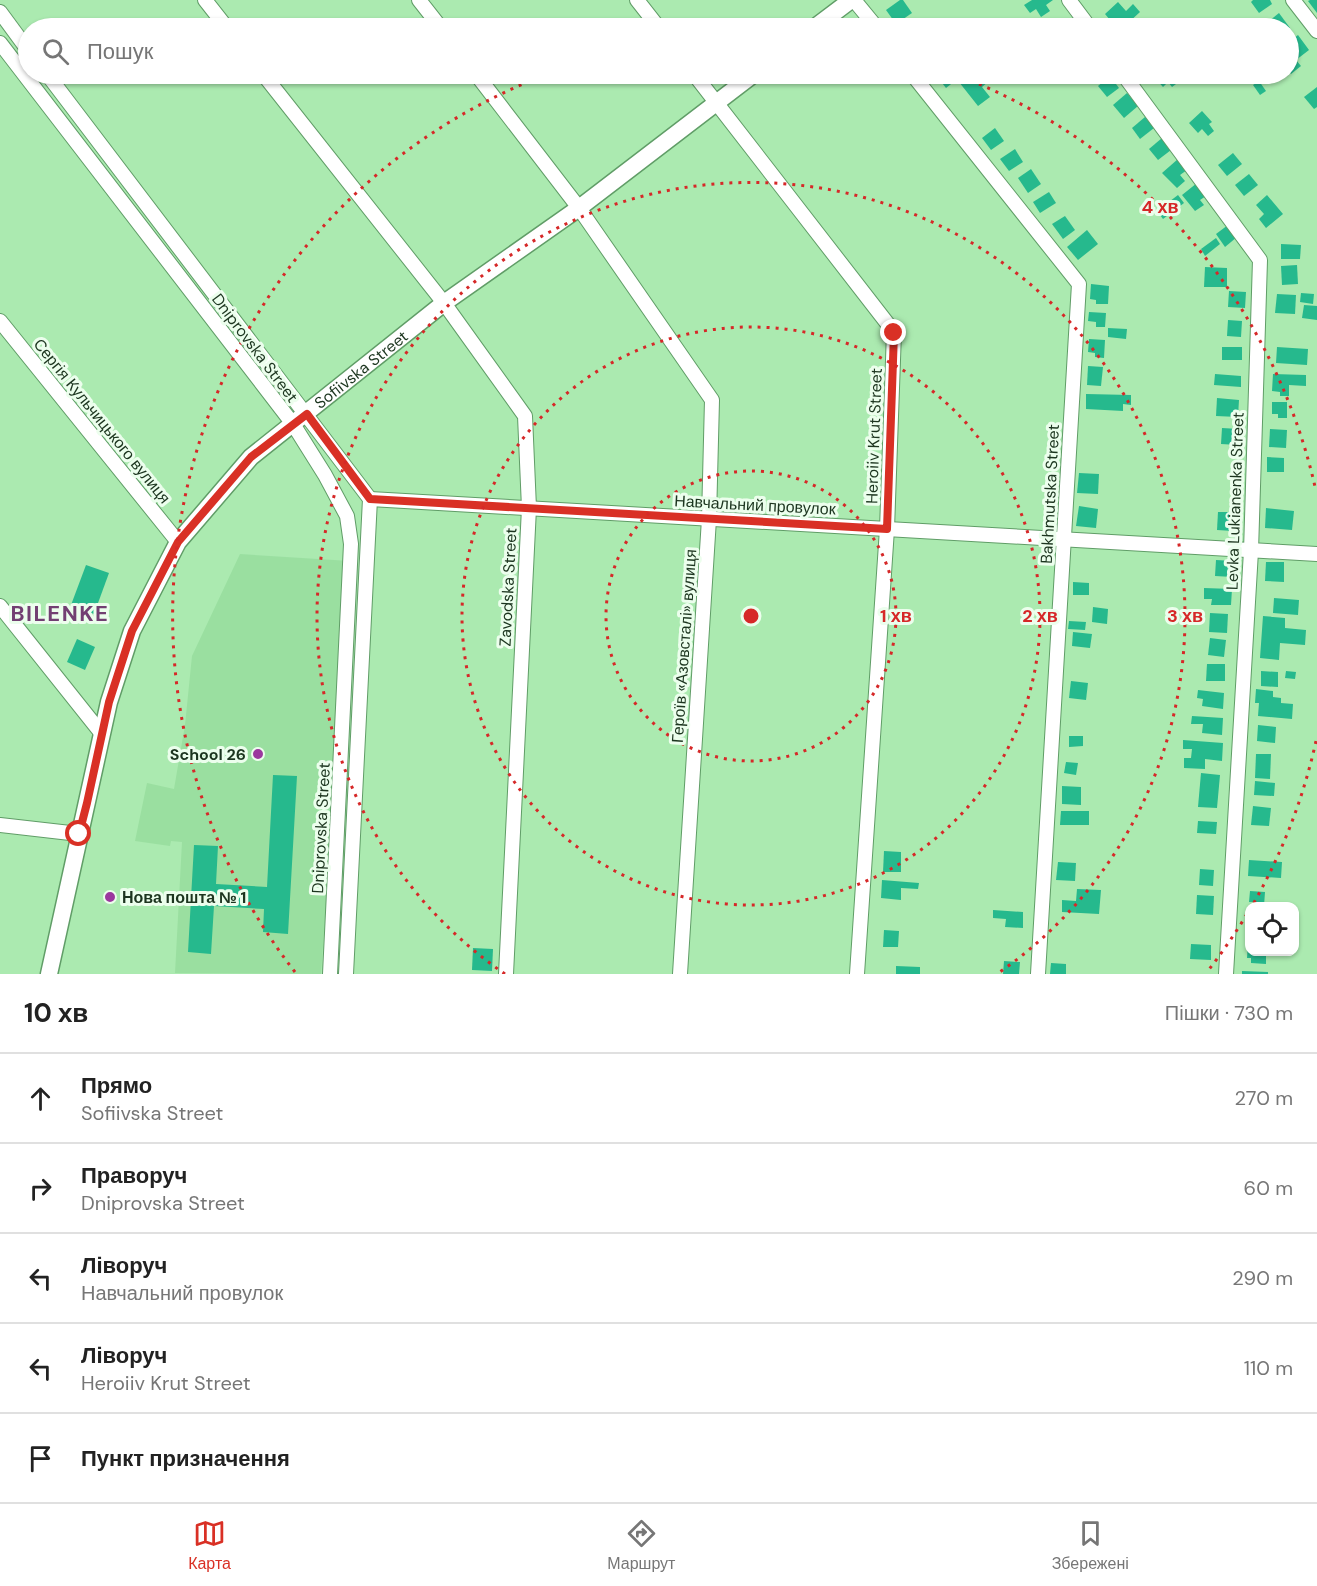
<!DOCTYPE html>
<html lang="uk">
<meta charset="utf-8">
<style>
:root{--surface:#fff;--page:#f6f6f6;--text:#222;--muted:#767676;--line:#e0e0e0;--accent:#d93025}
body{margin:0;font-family:"DM Sans",sans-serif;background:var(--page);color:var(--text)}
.controls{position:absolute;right:18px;bottom:18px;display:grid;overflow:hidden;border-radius:12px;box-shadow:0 2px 4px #0004}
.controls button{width:54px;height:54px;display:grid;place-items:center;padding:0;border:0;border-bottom:2px solid var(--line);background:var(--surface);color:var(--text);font:30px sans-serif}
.stop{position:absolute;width:18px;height:18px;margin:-14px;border:4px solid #d93025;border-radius:50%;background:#fff}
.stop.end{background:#d93025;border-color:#fff;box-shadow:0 2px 6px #0008}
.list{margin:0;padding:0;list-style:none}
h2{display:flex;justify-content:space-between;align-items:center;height:78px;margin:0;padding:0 24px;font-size:26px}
h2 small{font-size:20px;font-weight:400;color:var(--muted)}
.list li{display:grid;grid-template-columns:39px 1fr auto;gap:18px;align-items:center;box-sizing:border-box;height:90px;padding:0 24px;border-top:2px solid var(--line)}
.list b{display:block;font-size:22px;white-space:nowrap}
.list p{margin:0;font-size:20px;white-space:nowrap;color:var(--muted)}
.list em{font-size:20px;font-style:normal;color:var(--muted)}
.icon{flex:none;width:33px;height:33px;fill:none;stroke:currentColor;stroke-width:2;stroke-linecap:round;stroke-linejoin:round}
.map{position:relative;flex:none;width:1317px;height:974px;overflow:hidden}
.search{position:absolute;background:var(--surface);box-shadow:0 2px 4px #0004;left:18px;right:18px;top:18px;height:66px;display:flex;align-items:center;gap:15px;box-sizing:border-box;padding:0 21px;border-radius:33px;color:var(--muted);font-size:22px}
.sheet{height:528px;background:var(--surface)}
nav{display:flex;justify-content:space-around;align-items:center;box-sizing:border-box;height:84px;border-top:2px solid var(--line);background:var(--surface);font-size:16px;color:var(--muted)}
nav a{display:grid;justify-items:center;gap:3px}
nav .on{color:var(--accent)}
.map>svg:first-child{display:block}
.built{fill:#9adfa0}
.building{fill:#26b98d}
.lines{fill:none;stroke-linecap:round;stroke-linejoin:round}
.minor-casing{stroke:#609d67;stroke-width:16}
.tertiary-casing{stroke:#609d67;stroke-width:19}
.minor{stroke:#fff;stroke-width:14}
.tertiary{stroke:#fff;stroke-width:16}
.route{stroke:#d93025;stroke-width:8}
.ring{fill:none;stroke:#d62828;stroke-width:3;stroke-dasharray:3 6}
.poi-dot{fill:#9b389e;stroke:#ecfeed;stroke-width:2}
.labels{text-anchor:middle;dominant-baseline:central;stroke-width:6;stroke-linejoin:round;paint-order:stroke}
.street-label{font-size:16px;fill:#1c351f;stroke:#ecfeed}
.poi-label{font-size:16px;font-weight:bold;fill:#1c351f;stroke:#ecfeed;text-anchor:end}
.district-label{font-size:22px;font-weight:bold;letter-spacing:1.5px;fill:#723f72;stroke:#ecfeed}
.centre{fill:#d62828;stroke:#ecfeed;stroke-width:3}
.ring-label{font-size:18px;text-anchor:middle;font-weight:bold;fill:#d62828;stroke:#ecfeed;stroke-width:6;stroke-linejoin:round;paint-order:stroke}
</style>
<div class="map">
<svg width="1317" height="974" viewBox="0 0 1317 974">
<rect width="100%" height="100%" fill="#abeab0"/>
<path class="built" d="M240,554L350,561L321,974L175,973L182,842L171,841L170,846L135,841L147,783L174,789L185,725L192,656Z"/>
<g class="building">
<path d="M900,0H903L912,13L896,24L886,10Z"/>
<path d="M1032,0H1053L1046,5L1050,11L1041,17L1036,9L1030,13L1024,5Z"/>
<path d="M1253,0H1270L1272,4L1259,13L1251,2Z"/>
<path d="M1310,0H1317V13L1308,1Z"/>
<path d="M1118,2L1126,11L1133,4L1140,12L1127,24L1123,19L1115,26L1105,14Z"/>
<path d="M1279,13L1290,28H1274L1269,21Z"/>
<path d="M1140,19L1145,25L1141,28H1129Z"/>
<path d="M1298,35L1309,50L1296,60L1301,66L1291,74L1288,70V63L1294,59L1288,51V43Z"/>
<path d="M935,74H957L960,77L946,88Z"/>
<path d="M970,74H993L995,76L982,87L990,97L978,106L959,82Z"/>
<path d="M1158,74H1173L1180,81L1172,87L1168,82L1163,87L1154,77Z"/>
<path d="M1110,76L1119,88L1107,97L1098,86Z"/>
<path d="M1259,81L1266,91L1260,95L1253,85Z"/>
<path d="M1317,87V107L1314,109L1304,97Z"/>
<path d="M1127,93L1138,106L1124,118L1113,105Z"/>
<path d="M1202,111L1212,122L1209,124L1214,131L1208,136L1202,129L1198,133L1189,123Z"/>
<path d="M1145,117L1154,128L1140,139L1132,128Z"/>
<path d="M995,128L1004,141L991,150L982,138Z"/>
<path d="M1162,138L1171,150L1158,160L1149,149Z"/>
<path d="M1015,149L1023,162L1009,171L1000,159Z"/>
<path d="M1233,153L1242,164L1227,176L1218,165Z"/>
<path d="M1178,159L1187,170L1180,175L1185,181L1177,188L1162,173Z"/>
<path d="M1031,169L1041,184L1028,193L1018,178Z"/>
<path d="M1249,174L1258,185L1244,196L1235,185Z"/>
<path d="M1197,183L1206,196L1200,200L1204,205L1195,211L1182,195Z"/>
<path d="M1049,192L1056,203L1040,213L1033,202Z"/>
<path d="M1178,195L1184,203L1163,219L1157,211Z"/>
<path d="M1267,195L1283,214L1266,228L1259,219L1264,214L1256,205Z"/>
<path d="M1065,216L1075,230L1063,239L1052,224Z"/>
<path d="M1228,225L1237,237L1225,247L1216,234Z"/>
<path d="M1087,230L1098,244L1078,260L1067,247Z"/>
<path d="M1216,238L1220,244L1205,256L1201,249Z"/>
<path d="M1281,244L1301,245L1300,259H1281Z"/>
<path d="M1297,265L1298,284L1282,285L1281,266Z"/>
<path d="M1205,267L1227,268V287H1204Z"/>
<path d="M1091,284L1109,286L1108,304H1096V300L1090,299Z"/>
<path d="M1229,291L1246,292L1245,308L1228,307Z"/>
<path d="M1301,293L1314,294L1313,304L1300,302Z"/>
<path d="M1277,294L1296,295L1295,314L1275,313Z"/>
<path d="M1304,305L1317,306V320L1302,318Z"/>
<path d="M1089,312L1106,313L1105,327H1096V322L1088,321Z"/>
<path d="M1228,320L1242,321L1241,337L1227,336Z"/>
<path d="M1108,328L1127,329L1126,339L1108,337Z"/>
<path d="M1089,339L1105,340L1104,358L1095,357V353L1088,352Z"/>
<rect x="1222" y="347" width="20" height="13"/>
<path d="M1277,347L1308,349L1307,365L1276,363Z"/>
<path d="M1088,366L1103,367L1101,386L1087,385Z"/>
<path d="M1215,374L1241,376V387L1214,385Z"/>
<path d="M1273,374L1306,375V386L1289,385V396H1280V392L1272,391Z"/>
<path d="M1086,394L1131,395V405L1123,404V411L1086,409Z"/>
<path d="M1217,398L1239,400L1238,417L1216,416Z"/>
<path d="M1272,402H1287V418H1278V414H1272Z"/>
<path d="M1222,428L1239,429L1238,445L1221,444Z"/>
<path d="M1270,429L1287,430L1286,448L1269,447Z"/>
<path d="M1267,457L1284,458V472H1267Z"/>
<path d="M1079,473L1099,474L1098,494L1077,493Z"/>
<path d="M1079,506L1098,509L1096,528L1076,526Z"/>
<path d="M1266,508L1294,511L1292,530L1265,528Z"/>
<path d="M1218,512H1234L1233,531L1217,530Z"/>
<path d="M1216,560L1234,561L1233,577L1215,576Z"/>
<path d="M1266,562H1284V582L1265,581Z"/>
<path d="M86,565L109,573L94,614L71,605Z"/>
<path d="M1073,582L1089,583V595H1073Z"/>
<path d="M1204,588L1232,589L1231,605H1211L1212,599H1204Z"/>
<path d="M1274,598L1299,600L1298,615L1273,613Z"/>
<path d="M1093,607L1108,609L1107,624L1092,622Z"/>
<path d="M1210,613L1228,614L1227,633L1209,632Z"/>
<path d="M1263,616L1285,618V628L1306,630L1305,645L1280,643L1279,660L1260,658Z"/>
<path d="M1069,621L1086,622L1085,630L1068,629Z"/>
<path d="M1073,632L1092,634L1090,648L1072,646Z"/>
<path d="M1210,638L1226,640L1224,657L1208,655Z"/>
<path d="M77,639L95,647L85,670L67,662Z"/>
<path d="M1207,664H1225V681H1206Z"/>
<path d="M1261,671L1278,672V687L1261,686Z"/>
<path d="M1286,671L1296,672L1295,679L1285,678Z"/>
<path d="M1071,681L1088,683L1086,700L1069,698Z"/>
<path d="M1256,689L1273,691V697L1281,698V703L1293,704L1292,719L1258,716L1259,703H1255Z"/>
<path d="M1198,690L1224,693L1223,709L1202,706L1203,699L1197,698Z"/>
<path d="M1192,716L1223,718L1222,735L1202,733L1203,724H1191Z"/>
<path d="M1258,725L1276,727L1275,743L1257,741Z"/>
<path d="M1069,736H1083V746L1069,747Z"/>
<path d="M1183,740L1223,743L1222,761L1205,759V769L1184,768V758H1191L1192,749H1183Z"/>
<path d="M1256,754H1271L1270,779L1255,778Z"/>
<path d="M1066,762L1078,763L1076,775L1064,773Z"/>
<path d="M1201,773L1220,775L1217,808L1198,807Z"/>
<path d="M273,775L297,776L288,934L263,932L264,909L214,906L211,954L188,952L194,845L218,846L216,884L267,887Z"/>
<path d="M1255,781L1275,783L1274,796L1254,795Z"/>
<path d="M1062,786L1081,787V805L1062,804Z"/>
<path d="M1253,806L1271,808L1269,826L1251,825Z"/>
<path d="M1061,811H1089V825H1060Z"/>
<path d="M1198,821L1217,822L1216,834L1197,833Z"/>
<path d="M884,851L901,852V872H883Z"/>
<path d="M1249,860L1282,862L1281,878L1248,876Z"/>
<path d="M1058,862L1076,863L1075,881L1056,880Z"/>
<path d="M1200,869L1214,870L1213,886L1199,885Z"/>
<path d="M882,880L919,883L918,889L901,888V900L881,898Z"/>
<path d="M1077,889L1101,890L1099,914L1062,912V900L1076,901Z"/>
<path d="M1250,891L1265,892L1264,906H1254V902H1249Z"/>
<path d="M1197,895L1214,896L1213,915L1196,914Z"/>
<path d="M993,910L1023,912V928L1005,927L1006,919L993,918Z"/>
<path d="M884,930L899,931L898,947H883Z"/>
<path d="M1248,942H1250V951H1266V964L1251,963V958H1247Z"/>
<path d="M1191,944L1211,945V960L1190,959Z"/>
<path d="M473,948L493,949L492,971L472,970Z"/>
<path d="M1004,961L1020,962L1019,974H1003Z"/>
<path d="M1051,963L1066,964V974H1050Z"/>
<path d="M896,966L920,967V974H896Z"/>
<path d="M1242,971L1268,972V974H1242Z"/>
</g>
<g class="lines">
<g class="minor-casing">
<g id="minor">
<path d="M205,0L227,28"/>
<path d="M419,0L441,28"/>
<path d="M637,0L659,28"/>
<path d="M854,0L877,28"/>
<path d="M1069,0L1090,28"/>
<path d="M1293,0L1317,31"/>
<path d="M0,12L28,50"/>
<path d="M0,43L293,424L325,475L347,516L351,544L330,974"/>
<path d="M47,74L370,499L346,974"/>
<path d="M263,74L444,303L525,416L529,508L506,974"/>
<path d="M476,74L579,208L712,400L709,519L680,974"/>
<path d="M694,74L894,332L887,529L857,974"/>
<path d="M912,74L1079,284L1038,974"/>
<path d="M1123,74L1260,260L1251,551L1226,974"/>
<path d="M0,321L178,542"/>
<path d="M370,499L1317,554"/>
<path d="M0,606L102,734"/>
<path d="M0,825L79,834"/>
</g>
</g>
<g class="tertiary-casing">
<g id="tertiary">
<path d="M814,28L851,0"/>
<path id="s1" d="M49,974L109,702L132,631L178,542L251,457L444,303L579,208L754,74"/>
</g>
</g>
<use href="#minor" class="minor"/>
<use href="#tertiary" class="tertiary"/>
</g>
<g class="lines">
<path class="route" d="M79,834L87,803L109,702L132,631L178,542L251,457L307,414L370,499L887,529L894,333"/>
</g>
<g class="ring">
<circle cx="751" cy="616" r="145"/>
<circle cx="751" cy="616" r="289"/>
<path d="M505 974A434 434 0 1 1 997 974"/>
<path d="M1316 741A579 579 0 0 1 1252 906M1247 914A579 579 0 0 1 1207 972M295 972A579 579 0 0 1 548 74M954 74A579 579 0 0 1 1316 491"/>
</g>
<g class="poi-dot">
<circle cx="258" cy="754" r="6"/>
<circle cx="110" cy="897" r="6"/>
</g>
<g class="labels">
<g class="street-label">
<text transform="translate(255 348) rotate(53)">Dniprovska Street</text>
<text stroke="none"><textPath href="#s1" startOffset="706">Sofiivska Street</textPath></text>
<text transform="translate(102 421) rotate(51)">Сергія Кульчицького вулиця</text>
<text transform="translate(874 436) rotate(-88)">Heroiiv Krut Street</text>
<text transform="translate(1050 494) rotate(-87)">Bakhmutska Street</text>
<text transform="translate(1235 501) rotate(-88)">Levka Lukianenka Street</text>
<text transform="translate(755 505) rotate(3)">Навчальний провулок</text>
<text transform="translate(508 587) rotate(-87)">Zavodska Street</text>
<text transform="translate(684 646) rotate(-86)">Героїв «Азовсталі» вулиця</text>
<text transform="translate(321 828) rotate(-87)">Dniprovska Street</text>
</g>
<g class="poi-label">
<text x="246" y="754">School 26</text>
<text x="122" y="897" text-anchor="start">Нова пошта № 1</text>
</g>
<g class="district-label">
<text x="60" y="613">BILENKE</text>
</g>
</g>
<circle cx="751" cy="616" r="9" class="centre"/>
<g class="ring-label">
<text x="1160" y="213">4 хв</text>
<text x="896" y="622">1 хв</text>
<text x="1040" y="622">2 хв</text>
<text x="1185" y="622">3 хв</text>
</g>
</svg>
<div class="controls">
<button><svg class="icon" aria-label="locate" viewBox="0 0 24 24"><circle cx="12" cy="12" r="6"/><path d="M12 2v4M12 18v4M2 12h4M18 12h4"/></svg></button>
</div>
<div class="stop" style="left:79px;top:834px"></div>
<div class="stop end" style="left:894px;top:333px"></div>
<div class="search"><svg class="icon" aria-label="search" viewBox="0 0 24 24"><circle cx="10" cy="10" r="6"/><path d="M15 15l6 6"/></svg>Пошук</div>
</div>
<section class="sheet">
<h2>10 хв<small>Пішки · 730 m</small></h2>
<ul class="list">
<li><svg class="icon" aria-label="ahead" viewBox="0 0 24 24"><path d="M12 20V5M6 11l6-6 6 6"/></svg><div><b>Прямо</b><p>Sofiivska Street</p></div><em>270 m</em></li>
<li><svg class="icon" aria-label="right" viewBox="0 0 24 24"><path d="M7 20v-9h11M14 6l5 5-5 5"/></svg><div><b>Праворуч</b><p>Dniprovska Street</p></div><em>60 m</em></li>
<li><svg class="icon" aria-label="left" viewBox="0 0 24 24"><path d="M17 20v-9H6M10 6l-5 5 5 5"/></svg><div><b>Ліворуч</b><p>Навчальний провулок</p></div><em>290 m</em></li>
<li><svg class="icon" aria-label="left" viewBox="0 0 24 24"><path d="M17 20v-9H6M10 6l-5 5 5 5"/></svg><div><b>Ліворуч</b><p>Heroiiv Krut Street</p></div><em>110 m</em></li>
<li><svg class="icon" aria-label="arrive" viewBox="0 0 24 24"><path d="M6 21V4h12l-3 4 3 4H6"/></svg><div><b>Пункт призначення</b></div></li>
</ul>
</section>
<nav>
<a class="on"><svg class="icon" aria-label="map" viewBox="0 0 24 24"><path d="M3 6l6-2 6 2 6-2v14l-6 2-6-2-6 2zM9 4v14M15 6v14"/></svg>Карта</a>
<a><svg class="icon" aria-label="directions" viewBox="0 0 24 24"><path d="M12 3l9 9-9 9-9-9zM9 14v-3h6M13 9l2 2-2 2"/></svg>Маршрут</a>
<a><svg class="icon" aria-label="saved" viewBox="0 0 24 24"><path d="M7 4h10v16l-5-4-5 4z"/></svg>Збережені</a>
</nav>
